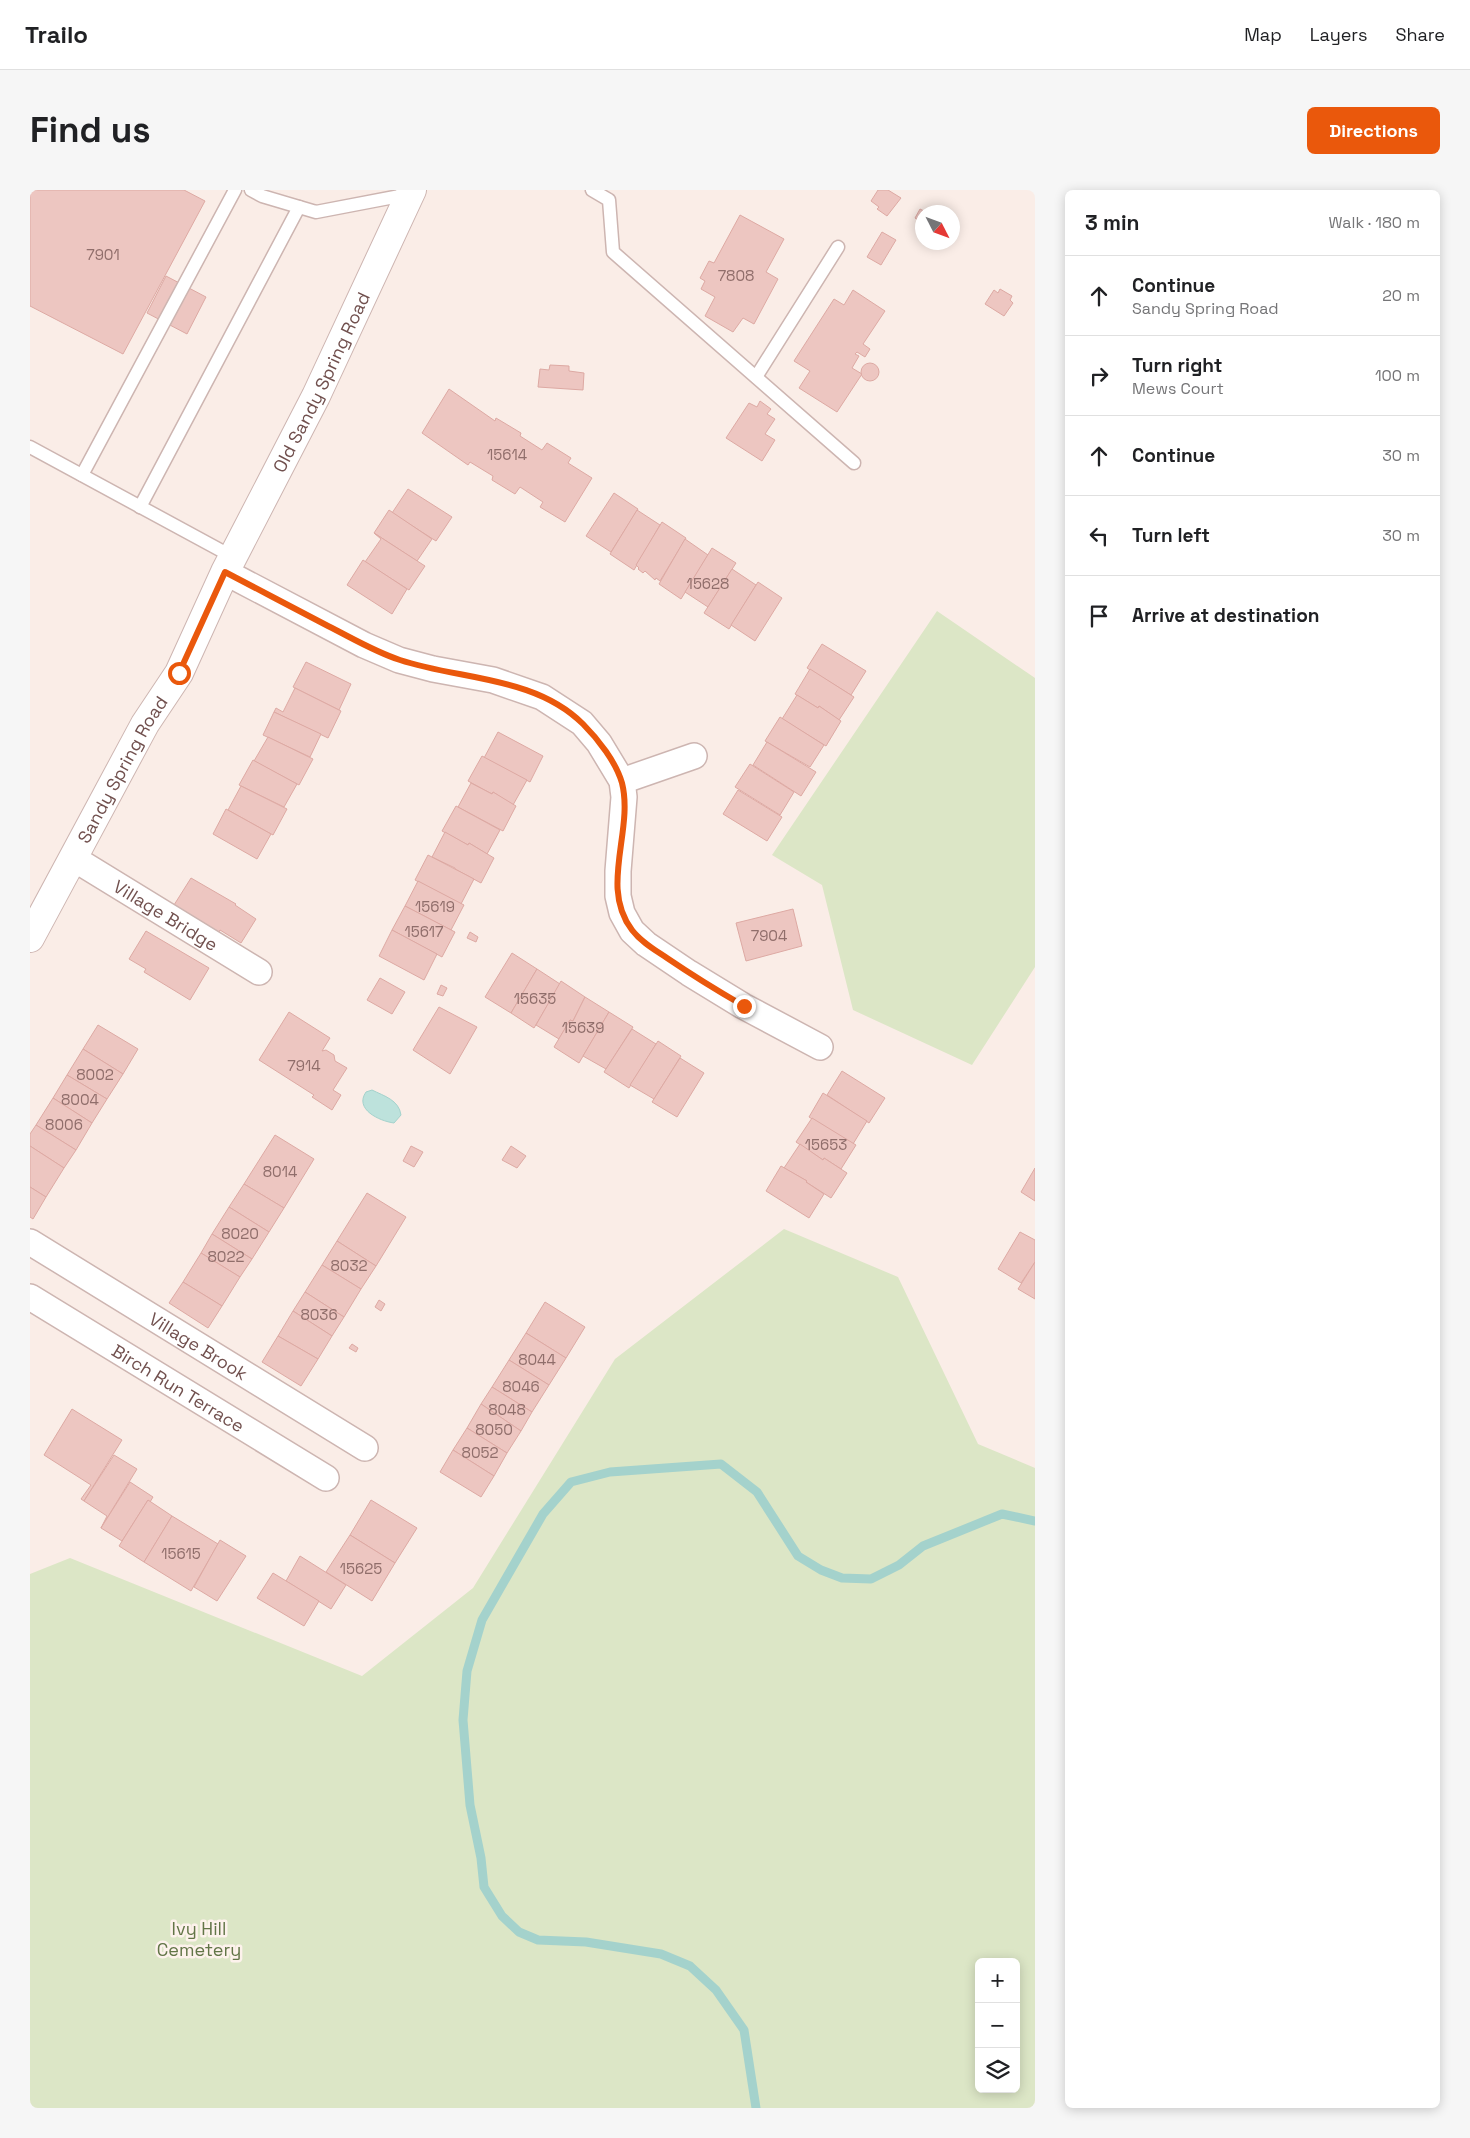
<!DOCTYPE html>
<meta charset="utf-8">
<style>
:root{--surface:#fff;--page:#f6f6f6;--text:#202124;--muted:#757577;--line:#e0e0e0;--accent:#ea580c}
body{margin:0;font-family:"Space Grotesk",sans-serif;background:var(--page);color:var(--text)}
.controls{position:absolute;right:15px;bottom:15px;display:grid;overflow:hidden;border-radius:8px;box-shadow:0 2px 12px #0003}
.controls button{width:45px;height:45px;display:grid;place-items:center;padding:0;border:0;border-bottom:1px solid var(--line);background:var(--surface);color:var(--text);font:25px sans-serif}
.compass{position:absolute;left:885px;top:15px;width:45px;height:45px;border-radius:50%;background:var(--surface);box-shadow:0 2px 12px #0003;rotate:132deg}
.stop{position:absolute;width:15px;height:15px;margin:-11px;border:4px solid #ea580c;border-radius:50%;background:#fff}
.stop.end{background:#ea580c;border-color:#fff;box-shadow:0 1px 5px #0008}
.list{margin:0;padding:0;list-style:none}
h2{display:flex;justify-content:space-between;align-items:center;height:65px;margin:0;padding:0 20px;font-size:21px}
h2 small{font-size:16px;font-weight:400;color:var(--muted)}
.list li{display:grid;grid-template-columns:32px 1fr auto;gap:15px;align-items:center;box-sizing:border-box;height:80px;padding:0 20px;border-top:1px solid var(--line)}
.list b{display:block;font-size:19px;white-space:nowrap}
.list p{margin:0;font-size:16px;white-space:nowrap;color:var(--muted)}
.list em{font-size:16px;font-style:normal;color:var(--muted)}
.icon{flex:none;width:28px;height:28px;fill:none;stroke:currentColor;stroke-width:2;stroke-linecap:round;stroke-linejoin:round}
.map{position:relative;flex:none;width:1005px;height:1918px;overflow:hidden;border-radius:8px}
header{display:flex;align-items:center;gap:30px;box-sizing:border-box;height:70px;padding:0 25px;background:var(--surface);border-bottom:1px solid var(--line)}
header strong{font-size:24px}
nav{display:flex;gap:28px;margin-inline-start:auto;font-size:18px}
.intro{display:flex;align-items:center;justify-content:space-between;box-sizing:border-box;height:120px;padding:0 30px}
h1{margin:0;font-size:35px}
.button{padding:12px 22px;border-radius:8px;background:var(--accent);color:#fff;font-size:18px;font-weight:700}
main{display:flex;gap:30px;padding:0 30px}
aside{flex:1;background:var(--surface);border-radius:8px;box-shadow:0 2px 12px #0003}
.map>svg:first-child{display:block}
.green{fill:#dce6c6;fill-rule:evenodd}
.water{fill:#bde2dc;stroke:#a4d2cc}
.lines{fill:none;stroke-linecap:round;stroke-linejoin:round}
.stream{stroke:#a4d2cc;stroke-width:9}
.building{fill:#edc6c1;stroke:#dda9a3}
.service-casing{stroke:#cdb5b1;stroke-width:15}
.minor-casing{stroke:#cdb5b1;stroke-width:28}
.tertiary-casing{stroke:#cdb5b1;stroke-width:30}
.service{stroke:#fff;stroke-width:12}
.minor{stroke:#fff;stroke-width:25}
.tertiary{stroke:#fff;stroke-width:28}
.route{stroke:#ea580c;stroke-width:6}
.labels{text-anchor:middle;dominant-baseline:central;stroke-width:5;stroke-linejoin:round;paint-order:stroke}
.number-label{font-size:15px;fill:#906e6b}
.street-label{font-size:18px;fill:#71504e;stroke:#fdf2ec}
.park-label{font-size:18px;fill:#627547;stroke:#fdf2ec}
</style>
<header>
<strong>Trailo</strong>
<nav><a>Map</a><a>Layers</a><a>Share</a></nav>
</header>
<div class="intro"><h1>Find us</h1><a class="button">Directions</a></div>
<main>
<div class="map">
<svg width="1005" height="1918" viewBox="0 0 1005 1918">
<rect width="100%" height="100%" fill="#faede7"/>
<g class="green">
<path d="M907,421L1005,488V777L942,875L823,820L792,695L742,665Z"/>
<path d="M754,1039L868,1087L948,1254L1005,1278V1918H0V1384L40,1368L332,1486L443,1398L585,1169ZM949,1772H986V1899H949Z"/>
</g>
<path class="water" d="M342,900C354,906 369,910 371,925L364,933C349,931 324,919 336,902Z"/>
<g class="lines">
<path class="stream" d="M726,1918L714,1840L686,1800L660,1776L631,1764L556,1752L508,1750L489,1742L472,1726L454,1697L451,1668L440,1615L433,1530L437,1481L452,1430L513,1324L541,1292L580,1282L691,1274L727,1302L768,1366L791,1380L812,1388L841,1389L869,1375L893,1356L972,1324L1005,1331"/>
</g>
<g class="building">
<path d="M0,0H154L175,11L93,164L0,116Z"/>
<path d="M848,0H858L871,8L857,26L847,19L849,17L841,11Z"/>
<path d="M890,19L896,22H892V33L885,28Z"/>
<path d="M710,25L754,49L736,82L748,89L724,134L713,128L703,142L675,126L685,107L671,99L675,91L670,88L679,71L684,73Z"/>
<path d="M852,42L866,50L851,75L837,67Z"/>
<path d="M136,86L176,107L157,144L117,123Z"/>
<path d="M970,99L982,106L980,110L983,113L974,126L955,114L964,100L968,103Z"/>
<path d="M823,100L855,121L833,154L840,159L835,167L827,162L825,164L829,166L822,178L832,184L807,222L769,198L780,181L764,171L804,109L814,115Z"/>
<circle cx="840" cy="182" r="9"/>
<path d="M520,175L539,176V181L554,183L553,200L508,197L510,179L519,180Z"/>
<path d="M419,199L465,231L466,228L491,243L490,246L512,260L517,253L541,268L538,273L562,288L535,332L510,317L513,312L490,297L485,304L462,290L463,286L440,272L438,275L392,243Z"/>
<path d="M730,211L741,219L737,224L745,229L735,244L745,250L732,271L696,248L719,213L727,217Z"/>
<path d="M378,299L422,327L406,351L362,323Z"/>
<path d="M584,303L608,319L581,362L556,346Z"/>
<path d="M359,320L402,349L387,371L344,343Z"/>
<path d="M607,320L630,335L604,380L580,364Z"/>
<path d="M632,332L656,348L630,391L626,388L625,390L615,381L613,383L608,379L609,378L606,375Z"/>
<path d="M344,343L395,376L379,400L335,372L351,349Z"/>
<path d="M655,349L678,365L651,409L629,394Z"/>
<path d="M682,358L706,373L678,417L655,402Z"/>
<path d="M333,370L377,399L362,424L317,395Z"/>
<path d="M702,379L726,395L699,439L674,423Z"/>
<path d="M728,392L752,408L725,451L701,435Z"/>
<path d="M792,454L836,481L821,505L777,478Z"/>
<path d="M276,472L321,494L309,520L263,497Z"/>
<path d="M780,479L824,507L809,530L789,516L788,518L765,504Z"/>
<path d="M265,498L311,521L298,548L244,522L246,518L253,522Z"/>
<path d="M767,505L788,518L789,516L811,531L796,556L752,529Z"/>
<path d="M244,522L291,544L280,567L233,545Z"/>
<path d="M750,527L794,555L780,577L735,551Z"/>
<path d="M468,542L513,566L500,592L454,568Z"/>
<path d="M238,547L283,569L269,595L224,571Z"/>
<path d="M737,552L786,582L771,606L723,575Z"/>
<path d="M452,566L497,590L483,615L463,602L462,604L438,591Z"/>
<path d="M223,570L267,594L254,617L209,595Z"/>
<path d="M720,574L764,602L750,625L705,597Z"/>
<path d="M441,593L462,604L463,602L486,616L473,641L428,617Z"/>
<path d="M211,596L257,619L243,645L198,620Z"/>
<path d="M708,600L752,627L737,651L693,624Z"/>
<path d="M426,616L470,640L457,664L439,653L438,655L412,641Z"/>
<path d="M196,619L241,644L227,669L183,644Z"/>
<path d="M415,642L438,655L439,653L464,668L451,693L425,679V678L402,667Z"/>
<path d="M398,665L444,689L431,714L385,690Z"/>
<path d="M161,688L206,714L205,715L226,729L211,753L190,740L187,746L144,715Z"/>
<path d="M388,691L434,715L421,740L375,716Z"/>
<path d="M375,716L425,742L412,767L362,740Z"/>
<path d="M763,719L772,756L716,771L706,733Z"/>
<path d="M362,740L407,764L394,790L349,766Z"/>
<path d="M116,741L179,778L160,810L114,782L116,779L99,769Z"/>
<path d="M440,742L448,747L446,752L437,748Z"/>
<path d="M482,763L507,779L481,823L455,807Z"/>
<path d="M507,779L530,794L504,838L481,823Z"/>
<path d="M350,788L375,802L362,824L337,810Z"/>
<path d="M531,791L555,807L543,831L540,830L529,849L506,835Z"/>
<path d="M411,795L417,798L413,806L407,804Z"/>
<path d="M555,807L579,822L549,873L524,857L540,830L543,831Z"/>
<path d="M409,817L447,837L420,884L383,860Z"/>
<path d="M259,822L300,848L292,861L296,860L304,865L305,871L317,878L303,900L311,905L302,920L282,907L284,905L229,870Z"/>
<path d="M579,822L603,837L576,879L553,866Z"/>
<path d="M68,835L108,859L93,884L53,859Z"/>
<path d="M602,839L626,854L599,898L574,882Z"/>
<path d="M628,851L651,866L624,909L600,895Z"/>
<path d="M53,859L93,884L77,909L37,885Z"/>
<path d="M650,868L674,883L647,927L622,912Z"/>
<path d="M812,881L855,908L839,933L797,905Z"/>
<path d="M37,885L77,909L62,933L23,908Z"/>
<path d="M793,903L837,931L823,954L779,927Z"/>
<path d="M23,908L62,933L46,960L6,935Z"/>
<path d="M782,928L826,955L811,979L794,968L793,970L766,952Z"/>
<path d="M6,935L46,960L34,978L0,956V944Z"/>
<path d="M245,945L284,969L254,1018L214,994Z"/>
<path d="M770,954L793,970L794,968L817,983L801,1008L776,992L777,991L754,978Z"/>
<path d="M0,956L34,978L16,1007L0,997Z"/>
<path d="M381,956L393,962L384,977L373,971Z"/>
<path d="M481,956L496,966L487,978L472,970Z"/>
<path d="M751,976L777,991L776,992L794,1004L779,1028L736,1001Z"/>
<path d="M1005,978V1011L991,1002Z"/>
<path d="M214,994L254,1018L239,1042L199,1017Z"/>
<path d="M0,997L16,1007L3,1029L0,1027Z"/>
<path d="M337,1003L376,1027L346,1076L307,1051Z"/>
<path d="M199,1017L239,1042L222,1069L182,1044Z"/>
<path d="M990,1042L1005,1050V1072L991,1093L968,1079Z"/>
<path d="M182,1044L222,1069L210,1087L171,1063Z"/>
<path d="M307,1051L346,1076L331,1099L292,1075Z"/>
<path d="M171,1063L210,1087L192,1116L153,1092Z"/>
<path d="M1005,1072V1109L988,1099Z"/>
<path d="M292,1075L331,1099L314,1127L275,1102Z"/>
<path d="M153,1092L192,1116L178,1138L139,1113Z"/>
<path d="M275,1102L314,1127L302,1146L263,1121Z"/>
<path d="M349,1110L355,1114L351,1121L345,1117Z"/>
<path d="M515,1112L555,1137L536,1168L496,1143Z"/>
<path d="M263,1121L302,1146L288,1169L248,1146Z"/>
<path d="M496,1143L536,1168L519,1195L479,1170Z"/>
<path d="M248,1146L288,1169L271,1196L232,1172Z"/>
<path d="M322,1154L328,1158L326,1162L319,1158Z"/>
<path d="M479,1170L519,1195L502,1222L462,1197Z"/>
<path d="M462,1197L502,1222L491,1241L451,1214Z"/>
<path d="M451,1214L491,1241L477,1263L437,1238Z"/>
<path d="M42,1219L92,1250L54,1311L51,1309L61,1295L14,1265Z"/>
<path d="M437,1238L477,1263L464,1286L423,1260Z"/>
<path d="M423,1260L464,1286L451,1307L410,1282Z"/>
<path d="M84,1265L107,1279L71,1338L77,1326L54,1311Z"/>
<path d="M100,1292L123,1307L120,1312L118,1310L92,1351L71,1338Z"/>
<path d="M118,1310L142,1326L114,1372L89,1356Z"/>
<path d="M341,1310L387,1338L365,1373L320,1345Z"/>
<path d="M142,1326L188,1354L161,1401L114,1372Z"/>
<path d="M320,1345L365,1373L342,1411L296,1382Z"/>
<path d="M190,1350L216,1366L187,1411L164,1397Z"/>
<path d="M270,1366L316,1395L301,1419L256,1391Z"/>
<path d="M243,1383L289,1411L274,1436L227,1408Z"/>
</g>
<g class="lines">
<g class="service-casing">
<g id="service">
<path d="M221,0L232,6L286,22L380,4"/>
<path d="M562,0L579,10L583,62L824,273"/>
<path d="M726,187L808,57"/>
<path d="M0,257L203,367"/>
<path d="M52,285L205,0"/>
<path d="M110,317L269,17"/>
</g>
</g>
<g class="minor-casing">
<g id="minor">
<path d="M195,382L334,455L369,470L403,479L463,490L512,507L552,533L569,553L592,591L594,607L588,681V706L592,723L602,741L616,754L659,783L713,816L790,857"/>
<path d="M592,591L664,566"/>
<path id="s1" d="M43,668L229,782"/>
<path id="s2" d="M0,1052L335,1258"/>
<path id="s3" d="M0,1107L296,1288"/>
</g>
</g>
<g class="tertiary-casing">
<g id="tertiary">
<path id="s4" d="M0,748L115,534L149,483L195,382L286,206L382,0"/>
</g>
</g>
<use href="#service" class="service"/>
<use href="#minor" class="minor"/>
<use href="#tertiary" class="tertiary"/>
</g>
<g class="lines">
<path class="route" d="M149,483L195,382C229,400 264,418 298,436C322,448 345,462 370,470C430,490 505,486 553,534C568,549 586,572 592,593C604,641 569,697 602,740C611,752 625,760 637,768C662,785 688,801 714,816"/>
</g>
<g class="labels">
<g class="number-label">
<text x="73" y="64">7901</text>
<text x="706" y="85">7808</text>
<text x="477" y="264">15614</text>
<text x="678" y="393">15628</text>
<text x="405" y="716">15619</text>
<text x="394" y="741">15617</text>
<text x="739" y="745">7904</text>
<text x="505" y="808">15635</text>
<text x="553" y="837">15639</text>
<text x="274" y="875">7914</text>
<text x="65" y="884">8002</text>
<text x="50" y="909">8004</text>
<text x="34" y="934">8006</text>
<text x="796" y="954">15653</text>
<text x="250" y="981">8014</text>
<text x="210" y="1043">8020</text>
<text x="196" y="1066">8022</text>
<text x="319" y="1075">8032</text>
<text x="289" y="1124">8036</text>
<text x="507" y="1169">8044</text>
<text x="491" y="1196">8046</text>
<text x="477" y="1219">8048</text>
<text x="464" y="1239">8050</text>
<text x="450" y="1262">8052</text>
<text x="151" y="1363">15615</text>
<text x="331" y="1378">15625</text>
</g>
<g class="street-label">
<text stroke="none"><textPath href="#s4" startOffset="628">Old Sandy Spring Road</textPath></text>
<text stroke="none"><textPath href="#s4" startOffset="192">Sandy Spring Road</textPath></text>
<text stroke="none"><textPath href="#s1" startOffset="109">Village Bridge</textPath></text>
<text stroke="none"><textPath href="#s2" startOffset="198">Village Brook</textPath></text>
<text stroke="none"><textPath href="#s3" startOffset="174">Birch Run Terrace</textPath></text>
</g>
<g class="park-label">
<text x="169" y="1738">Ivy Hill<tspan x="169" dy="21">Cemetery</tspan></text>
</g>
</g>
</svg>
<div class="controls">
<button>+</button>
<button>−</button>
<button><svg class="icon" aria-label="layers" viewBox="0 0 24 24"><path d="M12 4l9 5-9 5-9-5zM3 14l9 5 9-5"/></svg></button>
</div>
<svg class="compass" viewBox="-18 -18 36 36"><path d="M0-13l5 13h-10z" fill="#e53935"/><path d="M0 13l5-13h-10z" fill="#757577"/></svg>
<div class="stop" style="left:149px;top:483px"></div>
<div class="stop end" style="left:714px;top:816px"></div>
</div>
<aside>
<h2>3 min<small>Walk · 180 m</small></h2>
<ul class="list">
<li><svg class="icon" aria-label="ahead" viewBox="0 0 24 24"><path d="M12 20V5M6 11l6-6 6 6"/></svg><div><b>Continue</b><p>Sandy Spring Road</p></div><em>20 m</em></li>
<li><svg class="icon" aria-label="right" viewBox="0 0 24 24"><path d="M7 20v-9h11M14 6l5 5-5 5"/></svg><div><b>Turn right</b><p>Mews Court</p></div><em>100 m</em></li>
<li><svg class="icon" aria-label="ahead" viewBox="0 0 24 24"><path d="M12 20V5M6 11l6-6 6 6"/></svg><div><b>Continue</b></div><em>30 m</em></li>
<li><svg class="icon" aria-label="left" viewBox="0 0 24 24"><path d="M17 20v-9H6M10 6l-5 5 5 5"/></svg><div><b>Turn left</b></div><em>30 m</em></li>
<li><svg class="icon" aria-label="arrive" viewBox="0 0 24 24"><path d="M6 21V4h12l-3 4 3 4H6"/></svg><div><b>Arrive at destination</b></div></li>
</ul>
</aside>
</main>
